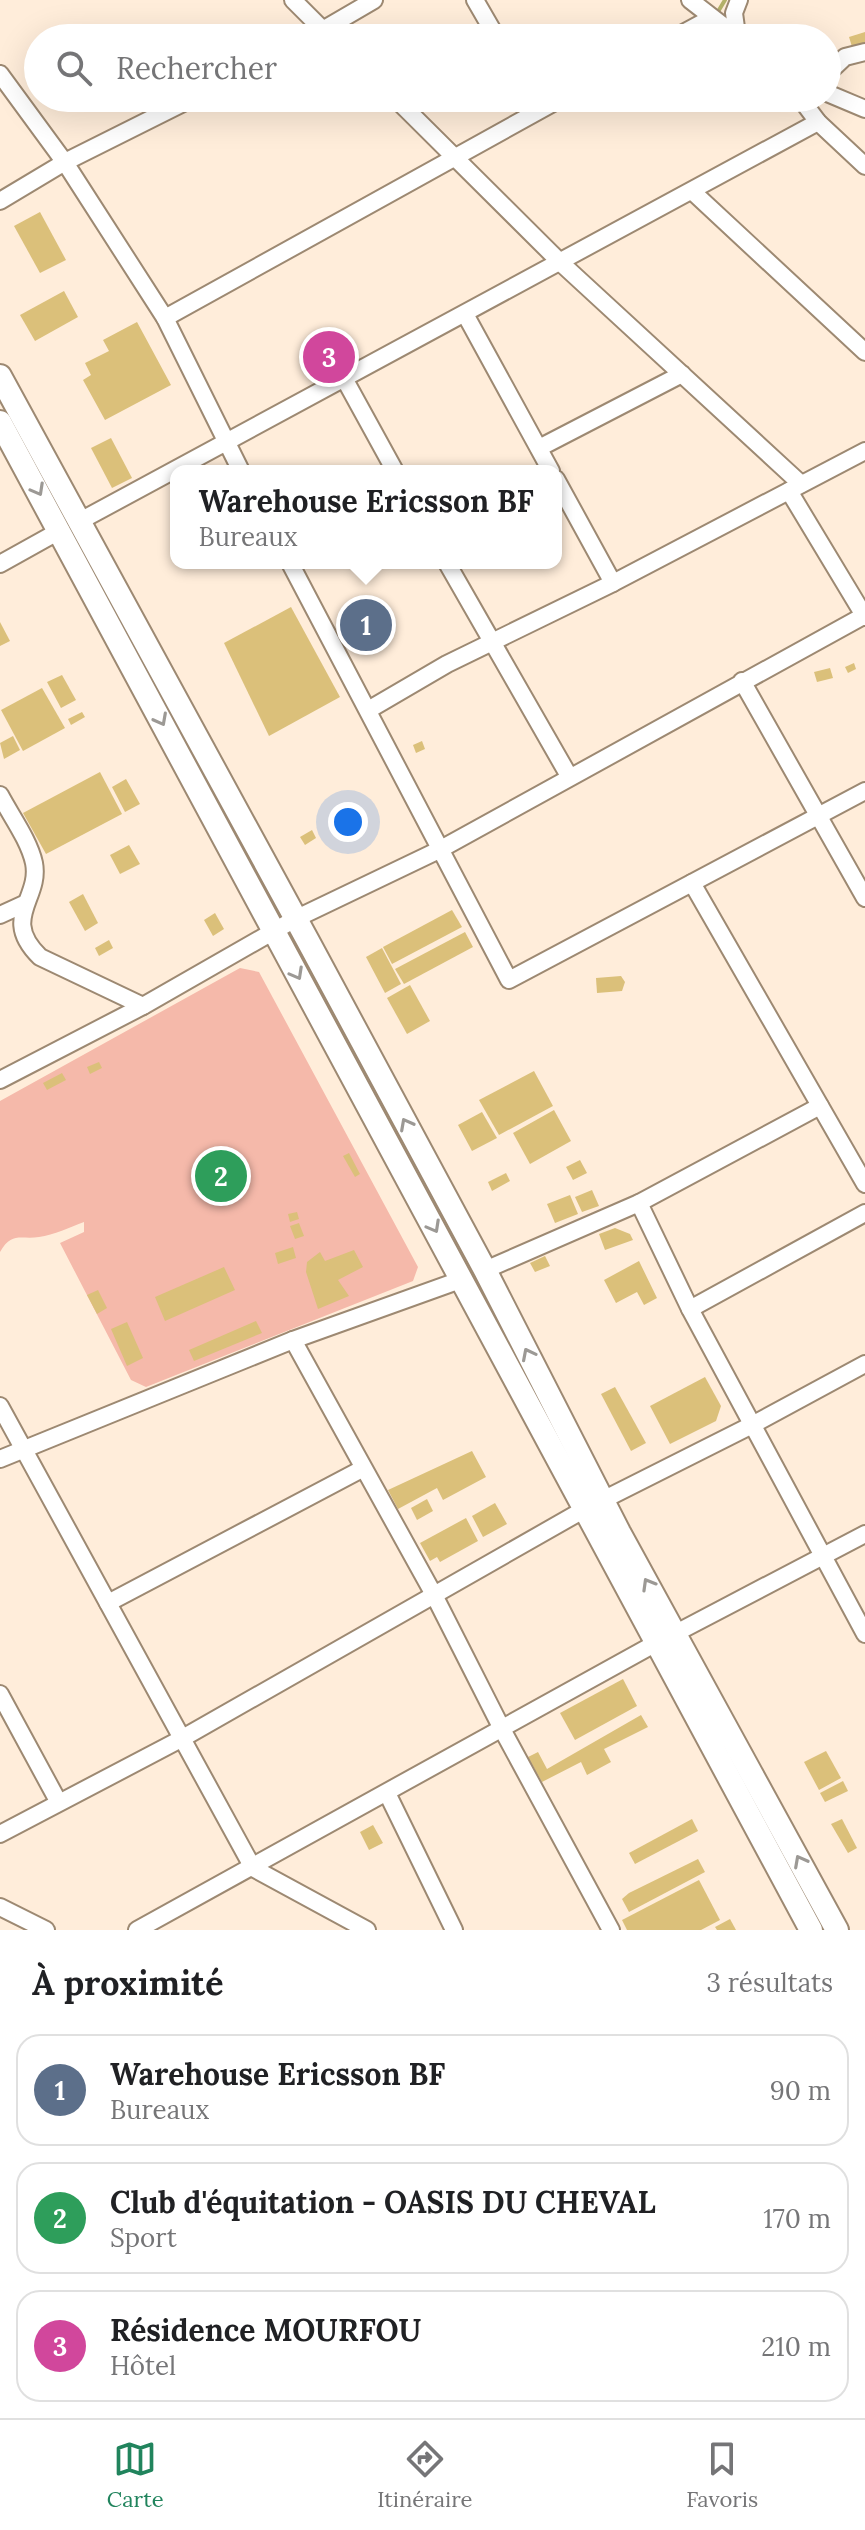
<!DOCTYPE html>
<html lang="fr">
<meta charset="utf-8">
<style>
:root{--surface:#fff;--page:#f6f6f6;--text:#202124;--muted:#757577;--line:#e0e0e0;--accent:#21845d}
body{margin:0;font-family:Lora,serif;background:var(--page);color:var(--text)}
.you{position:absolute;left:348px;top:822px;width:28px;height:28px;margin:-20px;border:6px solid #fff;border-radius:50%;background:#1a73e8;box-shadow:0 0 0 12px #1a73e833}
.badge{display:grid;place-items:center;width:52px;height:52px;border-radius:50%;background:var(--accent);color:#fff;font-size:26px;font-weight:700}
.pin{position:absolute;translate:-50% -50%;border:4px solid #fff;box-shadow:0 2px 8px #0006}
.popup{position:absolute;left:170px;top:465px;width:392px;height:104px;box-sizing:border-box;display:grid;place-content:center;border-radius:16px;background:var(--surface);filter:drop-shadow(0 2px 6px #0005);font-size:26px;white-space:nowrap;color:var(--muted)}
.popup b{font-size:30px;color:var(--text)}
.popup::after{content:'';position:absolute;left:50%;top:100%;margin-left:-16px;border:16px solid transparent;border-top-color:var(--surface)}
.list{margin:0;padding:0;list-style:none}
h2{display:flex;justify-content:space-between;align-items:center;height:104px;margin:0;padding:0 32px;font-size:34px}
h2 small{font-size:26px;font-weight:400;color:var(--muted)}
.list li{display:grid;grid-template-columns:52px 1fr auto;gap:24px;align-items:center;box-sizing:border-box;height:112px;margin:0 16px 16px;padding:0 16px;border:2px solid var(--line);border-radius:24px}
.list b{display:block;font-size:30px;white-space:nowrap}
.list p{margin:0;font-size:26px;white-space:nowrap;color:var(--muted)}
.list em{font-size:26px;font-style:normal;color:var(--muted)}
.icon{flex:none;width:44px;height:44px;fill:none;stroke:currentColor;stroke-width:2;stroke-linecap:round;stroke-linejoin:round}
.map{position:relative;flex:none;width:865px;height:1930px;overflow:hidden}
.search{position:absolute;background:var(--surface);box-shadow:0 8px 32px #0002;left:24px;right:24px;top:24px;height:88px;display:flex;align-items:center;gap:20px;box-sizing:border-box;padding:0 28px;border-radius:44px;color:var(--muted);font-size:30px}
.sheet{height:488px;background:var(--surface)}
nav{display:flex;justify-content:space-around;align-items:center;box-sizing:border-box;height:112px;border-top:2px solid var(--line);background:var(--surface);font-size:22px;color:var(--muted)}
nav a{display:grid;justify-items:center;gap:4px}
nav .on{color:var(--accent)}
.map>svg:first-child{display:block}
.green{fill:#f5b9aa}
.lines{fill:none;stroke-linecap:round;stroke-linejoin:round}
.stream{stroke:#b3b169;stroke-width:4}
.building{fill:#dbc07a}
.street-casing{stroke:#9d8972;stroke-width:20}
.secondary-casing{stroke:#9d8972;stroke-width:26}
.street{stroke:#fff;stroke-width:16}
.secondary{stroke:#fff;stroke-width:22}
.oneway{stroke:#9c9995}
</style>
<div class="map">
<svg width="865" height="1930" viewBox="0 0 865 1930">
<rect width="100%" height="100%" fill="#ffedda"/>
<path class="green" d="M240,968L259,972L418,1267L413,1281L146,1387L131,1380L60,1243L84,1232V1222C70,1227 54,1235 39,1237C21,1240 12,1231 0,1252V1101Z"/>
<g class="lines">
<path class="stream" d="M719,10L725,0"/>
</g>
<g class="building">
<path d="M865,32V47L853,50L849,37Z"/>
<path d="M40,212L66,260L40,273L14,226Z"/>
<path d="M64,291L78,317L35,341L20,315Z"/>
<path d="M137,322L171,385L105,420L83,380L91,375L85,363L109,351L103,340Z"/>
<path d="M111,438L132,478L112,488L91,448Z"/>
<path d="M291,607L340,697L269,736L224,643Z"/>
<path d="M0,622L10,641L0,646Z"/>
<path d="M854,663L856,669L848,673L845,667Z"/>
<path d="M830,668L833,678L817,682L814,672Z"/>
<path d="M62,675L76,700L61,708L47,682Z"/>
<path d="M42,688L65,728L23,751L1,710Z"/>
<path d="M82,712L85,717L71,725L68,719Z"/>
<path d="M13,736L20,750L4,759L0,743Z"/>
<path d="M422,741L425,749L416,753L413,745Z"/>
<path d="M100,772L122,814L46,854L23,813Z"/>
<path d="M126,779L140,804L125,812L112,787Z"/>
<path d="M312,830L316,838L305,845L300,837Z"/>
<path d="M129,845L140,864L120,874L110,855Z"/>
<path d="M83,894L98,923L85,931L69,902Z"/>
<path d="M452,910L462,927L392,964L383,947Z"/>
<path d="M215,913L224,929L213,936L204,920Z"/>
<path d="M465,932L473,947L404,984L395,969Z"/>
<path d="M109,940L113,948L99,956L95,948Z"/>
<path d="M382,948L401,984L385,993L366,957Z"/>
<path d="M621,976L625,982L622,991L597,993L596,978Z"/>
<path d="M410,985L430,1021L407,1034L387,998Z"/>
<path d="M99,1062L102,1068L90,1074L87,1067Z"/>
<path d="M534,1071L553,1106L499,1135L479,1100Z"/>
<path d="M62,1073L66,1080L47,1090L43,1083Z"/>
<path d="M554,1110L571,1141L530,1164L513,1133Z"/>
<path d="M482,1112L497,1138L472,1151L458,1125Z"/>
<path d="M349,1153L360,1174L355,1177L343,1156Z"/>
<path d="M580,1160L587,1173L573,1180L566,1167Z"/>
<path d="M506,1173L510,1181L492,1191L488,1182Z"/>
<path d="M592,1190L599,1206L582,1212L575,1197Z"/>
<path d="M570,1195L578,1214L555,1223L547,1204Z"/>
<path d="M297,1212L299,1219L290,1222L288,1214Z"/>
<path d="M299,1223L304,1236L295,1239L290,1226Z"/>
<path d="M615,1228L630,1234L633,1240L605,1250L599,1234Z"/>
<path d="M293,1247L296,1258L278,1264L275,1253Z"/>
<path d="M354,1250L363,1267L338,1280L349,1296L318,1309L306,1272L307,1262L320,1252L325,1261Z"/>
<path d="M545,1256L550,1266L535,1272L530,1263Z"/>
<path d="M639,1261L657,1298L644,1305L637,1292L616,1303L604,1280Z"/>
<path d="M224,1267L235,1290L165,1321L155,1297Z"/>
<path d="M98,1290L107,1308L97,1314L87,1295Z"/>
<path d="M256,1321L262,1333L194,1361L189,1350Z"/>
<path d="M127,1322L143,1358L127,1366L111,1329Z"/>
<path d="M705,1377L721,1406L716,1421L670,1444L650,1406Z"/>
<path d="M615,1387L646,1443L631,1451L601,1394Z"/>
<path d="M472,1451L486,1477L443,1500L437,1488L398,1509L388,1490Z"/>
<path d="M427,1499L433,1511L417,1520L411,1508Z"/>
<path d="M495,1503L507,1524L483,1537L472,1516Z"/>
<path d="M466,1518L478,1541L440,1562L437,1557L430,1561L420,1543Z"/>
<path d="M623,1679L637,1706L575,1740L560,1713Z"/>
<path d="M641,1715L648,1727L604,1749L611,1762L587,1775L581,1762L542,1782L528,1757L538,1752L547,1769Z"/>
<path d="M826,1751L841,1778L819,1790L804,1762Z"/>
<path d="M843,1781L848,1791L825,1802L820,1793Z"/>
<path d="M692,1819L698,1831L635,1864L629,1853Z"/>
<path d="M842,1819L857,1848L848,1853L831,1824Z"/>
<path d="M373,1825L383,1843L369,1850L360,1832Z"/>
<path d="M698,1859L705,1872L629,1912L622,1899L629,1893Z"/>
<path d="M699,1880L720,1920L701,1930H627L622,1920Z"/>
<path d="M730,1919L736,1930H717L715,1927Z"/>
</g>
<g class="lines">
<g class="street-casing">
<g id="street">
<path d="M293,0L330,37"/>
<path d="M475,0L497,38"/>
<path d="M690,0L739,38"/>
<path d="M737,35L734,13L739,0"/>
<path d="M309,38L374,0"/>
<path d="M674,38L711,18"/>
<path d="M0,74L66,164L165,318L241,471"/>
<path d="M827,74L845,57L865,52"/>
<path d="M827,93L865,109"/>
<path d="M395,98L561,263L801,484"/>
<path d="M800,98L818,122L865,166"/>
<path d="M693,192L865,352"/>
<path d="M0,201L65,162L193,98"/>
<path d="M465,314L551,471"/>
<path d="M165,318L562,98"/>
<path d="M345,380L395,471"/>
<path d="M539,448L682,374"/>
<path d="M556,479L613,583"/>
<path d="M789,491L865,617"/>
<path d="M80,521L818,122"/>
<path d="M290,563L509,980L865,791"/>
<path d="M447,563L569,776"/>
<path d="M0,564L61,530"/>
<path d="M742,681L865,898"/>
<path d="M370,709L447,664L613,583L865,451"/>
<path d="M0,795C11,816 29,840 34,863C41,899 0,918 40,957L143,1006"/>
<path d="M692,883L865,1184"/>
<path d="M0,915L24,904"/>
<path d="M0,1080L143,1006L295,919L439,850L865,615"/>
<path d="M639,1203L690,1309L865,1634"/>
<path d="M485,1270L639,1203L820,1106"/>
<path d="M690,1309L865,1213"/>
<path d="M293,1340L433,1593L503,1731L611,1930"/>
<path d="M0,1406L253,1868L367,1930"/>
<path d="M0,1459L293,1340L463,1279"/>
<path d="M108,1603L362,1469"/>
<path d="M676,1633L865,1534"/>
<path d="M0,1694L58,1801"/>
<path d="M387,1793L454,1930"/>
<path d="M0,1834L181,1739L585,1509L752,1425L865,1364"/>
<path d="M0,1907L46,1930"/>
<path d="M137,1930L658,1642"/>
</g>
</g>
<g class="secondary-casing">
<g id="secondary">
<path d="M0,376L308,941L485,1270L619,1532L837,1930"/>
<path d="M0,422L811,1930"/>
</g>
</g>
<use href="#street" class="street"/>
<use href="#secondary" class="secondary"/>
</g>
<defs><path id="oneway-chevron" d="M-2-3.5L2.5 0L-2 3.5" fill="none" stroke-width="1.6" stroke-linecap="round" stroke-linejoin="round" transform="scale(2)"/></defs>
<g class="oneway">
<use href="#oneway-chevron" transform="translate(38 490) rotate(61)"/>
<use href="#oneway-chevron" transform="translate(161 720) rotate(62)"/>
<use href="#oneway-chevron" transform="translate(297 974) rotate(61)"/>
<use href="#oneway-chevron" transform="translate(406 1124) rotate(-118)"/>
<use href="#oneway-chevron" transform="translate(434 1227) rotate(61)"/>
<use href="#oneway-chevron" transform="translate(528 1354) rotate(-117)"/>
<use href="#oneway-chevron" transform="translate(648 1584) rotate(-120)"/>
<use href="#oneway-chevron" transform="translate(800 1861) rotate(-118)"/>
</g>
</svg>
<div class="you"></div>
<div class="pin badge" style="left:366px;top:625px;background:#5c6f8a">1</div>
<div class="popup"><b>Warehouse Ericsson BF</b>Bureaux</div>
<div class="pin badge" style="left:221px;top:1176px;background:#2e9e5b">2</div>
<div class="pin badge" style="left:329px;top:357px;background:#d1479c">3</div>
<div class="search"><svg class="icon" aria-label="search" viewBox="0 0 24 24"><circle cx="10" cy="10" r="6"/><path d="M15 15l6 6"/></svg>Rechercher</div>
</div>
<section class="sheet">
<h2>À proximité<small>3 résultats</small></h2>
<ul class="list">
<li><span class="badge" style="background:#5c6f8a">1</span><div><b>Warehouse Ericsson BF</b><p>Bureaux</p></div><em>90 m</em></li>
<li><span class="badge" style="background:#2e9e5b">2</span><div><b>Club d'équitation - OASIS DU CHEVAL</b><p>Sport</p></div><em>170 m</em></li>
<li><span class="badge" style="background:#d1479c">3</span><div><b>Résidence MOURFOU</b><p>Hôtel</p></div><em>210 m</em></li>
</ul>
</section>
<nav>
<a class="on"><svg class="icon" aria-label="map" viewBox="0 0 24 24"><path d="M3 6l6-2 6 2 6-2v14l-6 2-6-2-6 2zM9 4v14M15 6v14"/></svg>Carte</a>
<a><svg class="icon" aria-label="directions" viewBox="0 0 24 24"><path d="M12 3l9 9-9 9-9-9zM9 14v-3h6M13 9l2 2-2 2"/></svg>Itinéraire</a>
<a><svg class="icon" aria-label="saved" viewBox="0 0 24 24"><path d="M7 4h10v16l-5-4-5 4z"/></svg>Favoris</a>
</nav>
